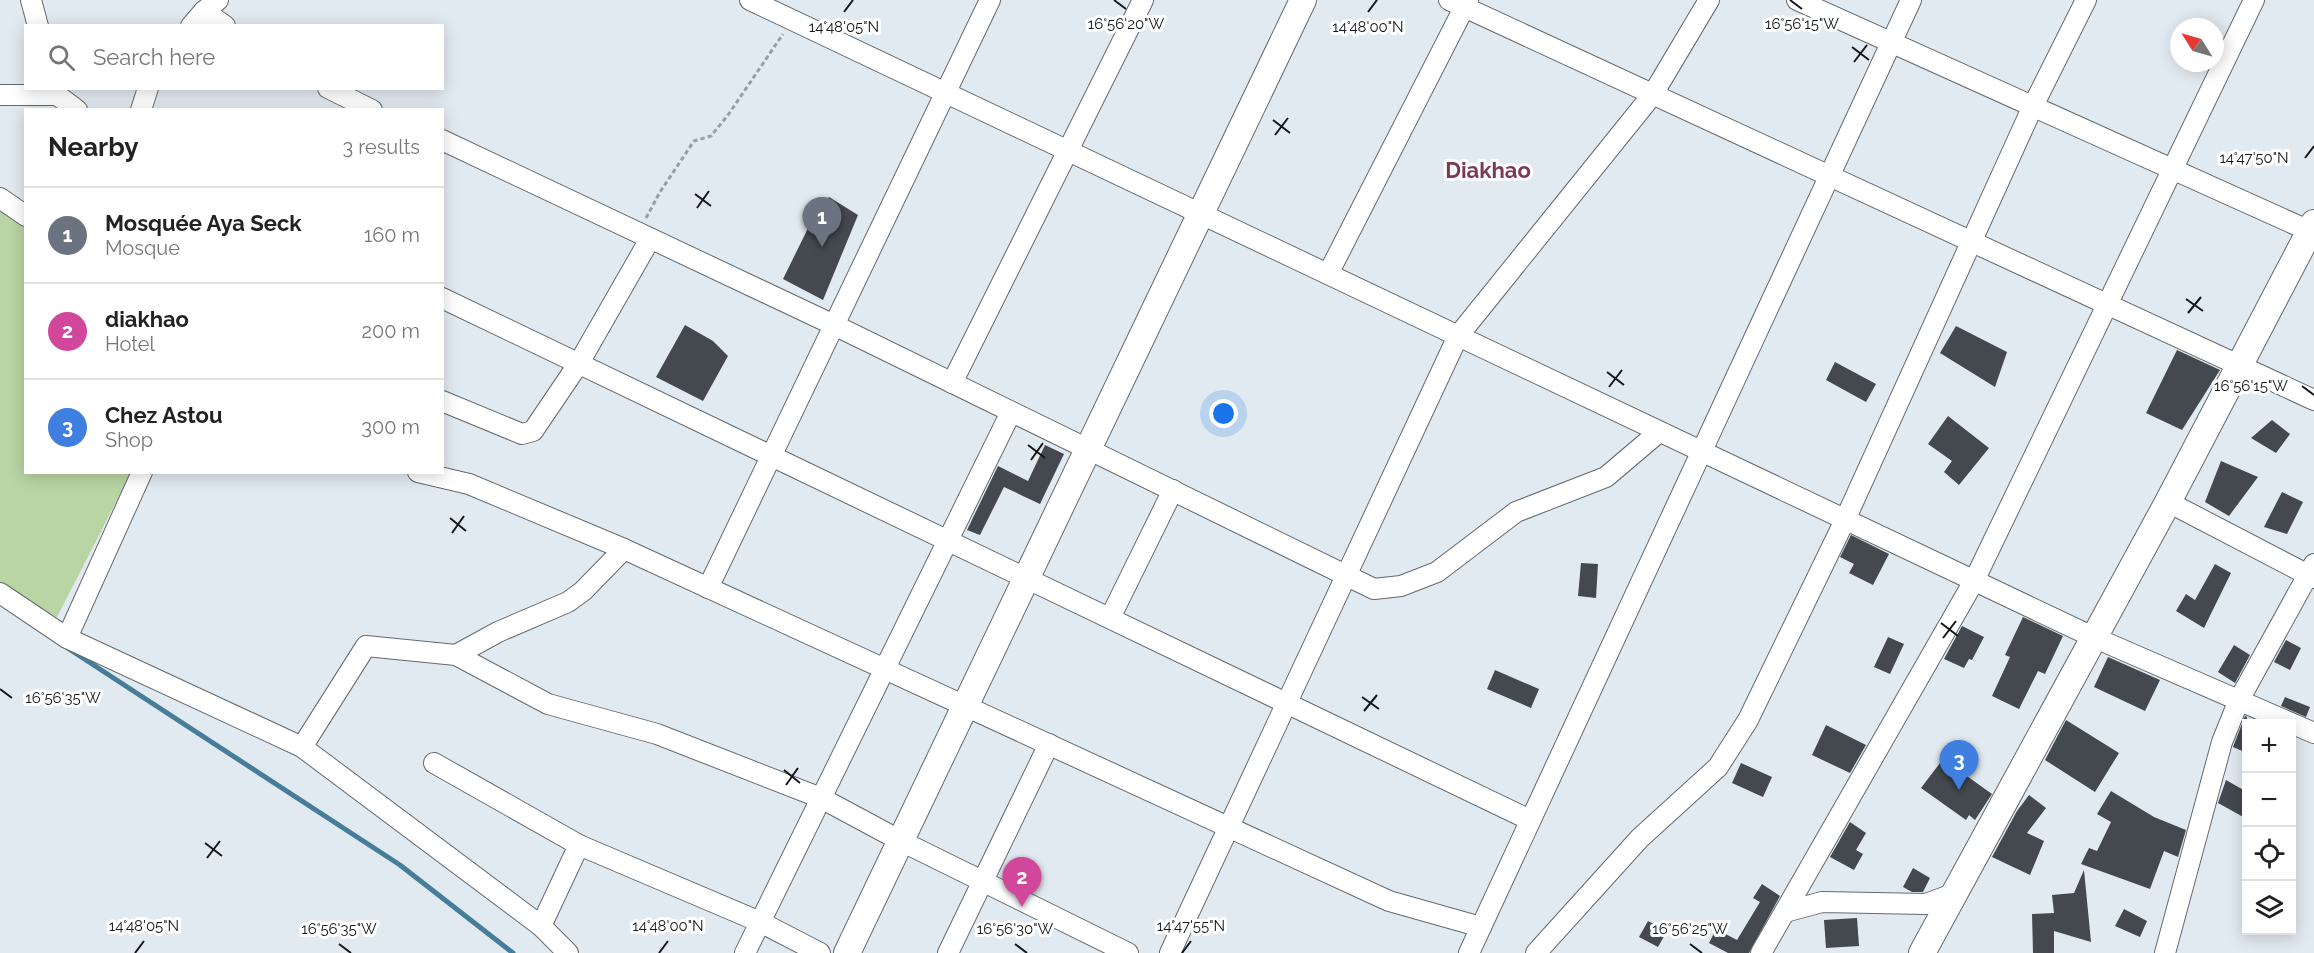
<!DOCTYPE html>
<meta charset="utf-8">
<style>
:root{--surface:#fff;--page:#f2f2f2;--text:#222;--muted:#767676;--line:#e0e0e0;--accent:#a62069}
body{margin:0;font-family:Raleway,sans-serif;background:var(--page);color:var(--text)}
.controls{position:absolute;right:18px;bottom:18px;display:grid;overflow:hidden;border-radius:0px;box-shadow:0 3px 15px #0003}
.controls button{width:54px;height:54px;display:grid;place-items:center;padding:0;border:0;border-bottom:2px solid var(--line);background:var(--surface);color:var(--text);font:30px sans-serif}
.compass{position:absolute;left:2170px;top:18px;width:54px;height:54px;border-radius:50%;background:var(--surface);box-shadow:0 3px 15px #0003;rotate:307deg}
.you{position:absolute;left:1224px;top:414px;width:21px;height:21px;margin:-15px;border:4px solid #fff;border-radius:50%;background:#1a73e8;box-shadow:0 0 0 9px #1a73e833}
.badge{display:grid;place-items:center;width:39px;height:39px;border-radius:50%;background:var(--accent);color:#fff;font-size:20px;font-weight:700}
.pin{position:absolute;translate:-50% -50px;filter:drop-shadow(0 2px 3px #0008)}
.pin::after{content:'';position:absolute;top:32px;width:21px;height:18px;background:inherit;clip-path:polygon(0 0,100% 0,50% 100%)}
.list{margin:0;padding:0;list-style:none}
h2{display:flex;justify-content:space-between;align-items:center;height:78px;margin:0;padding:0 24px;font-size:26px}
h2 small{font-size:20px;font-weight:400;color:var(--muted)}
.list li{display:grid;grid-template-columns:39px 1fr auto;gap:18px;align-items:center;box-sizing:border-box;height:96px;padding:0 24px;border-top:2px solid var(--line)}
.list b{display:block;font-size:22px;white-space:nowrap}
.list p{margin:0;font-size:20px;white-space:nowrap;color:var(--muted)}
.list em{font-size:20px;font-style:normal;color:var(--muted)}
.icon{flex:none;width:33px;height:33px;fill:none;stroke:currentColor;stroke-width:2;stroke-linecap:round;stroke-linejoin:round}
.map{position:relative;flex:none;width:2314px;height:953px;overflow:hidden}
.search{position:absolute;background:var(--surface);box-shadow:0 3px 15px #0003;left:24px;top:24px;width:420px;height:66px;display:flex;align-items:center;gap:15px;box-sizing:border-box;padding:0 21px;border-radius:0px;color:var(--muted);font-size:22px}
.panel{position:absolute;background:var(--surface);box-shadow:0 3px 15px #0003;left:24px;top:108px;width:420px;height:366px;border-radius:0px}
.map>svg:first-child{display:block}
.green{fill:#b9d5a3}
.lines{fill:none;stroke-linecap:round;stroke-linejoin:round}
.stream{stroke:#457d9a;stroke-width:5}
.building{fill:#43494f}
.minor-casing{stroke:#636a70;stroke-width:22}
.tertiary-casing{stroke:#636a70;stroke-width:28}
.path{stroke:#989fa4;stroke-width:3;stroke-dasharray:4.5 3;stroke-linecap:butt}
.minor{stroke:#fff;stroke-width:20}
.tertiary{stroke:#fff;stroke-width:26}
.ticks{fill:none;stroke:#141719;stroke-width:2}
.labels{text-anchor:middle;dominant-baseline:central;stroke-width:6;stroke-linejoin:round;paint-order:stroke}
.neighbourhood-label{font-size:22px;font-weight:bold;fill:#7c3958;stroke:#fff}
.ticks-label{font-size:15px;text-anchor:middle;fill:#141719;stroke:#fff;stroke-width:6;stroke-linejoin:round;paint-order:stroke}
</style>
<div class="map">
<svg width="2314" height="953" viewBox="0 0 2314 953">
<rect width="100%" height="100%" fill="#e2eaf1"/>
<path class="green" d="M0,204L25,222L26,472L131,473L57,617L0,585Z"/>
<g class="lines">
<path class="stream" d="M66,647L400,865L513,953"/>
</g>
<g class="building">
<path d="M829,197L858,215L823,300L783,279L814,216Z"/>
<path d="M685,325L713,341L728,356L703,401L656,377Z"/>
<path d="M1956,326L2007,352L1995,387L1940,353Z"/>
<path d="M2177,350L2220,370L2182,430L2146,413Z"/>
<path d="M1835,362L1876,384L1866,402L1826,380Z"/>
<path d="M1948,416L1989,448L1959,485L1944,472L1952,461L1928,444Z"/>
<path d="M2272,420L2290,434L2276,453L2251,438Z"/>
<path d="M1045,445L1064,454L1040,504L1004,487L980,535L967,530L998,466L1028,481Z"/>
<path d="M2221,461L2258,477L2229,516L2205,502Z"/>
<path d="M2282,492L2303,502L2287,534L2264,527Z"/>
<path d="M1851,535L1889,554L1873,585L1849,573L1854,564L1840,557Z"/>
<path d="M1581,563L1598,564L1596,598L1578,596Z"/>
<path d="M2215,564L2231,573L2204,628L2176,611L2186,594L2195,600Z"/>
<path d="M2023,617L2063,636L2045,674L2038,671L2019,709L1992,696L2010,657L2005,655Z"/>
<path d="M1962,626L1984,637L1972,660L1969,659L1964,668L1944,659Z"/>
<path d="M1888,637L1904,644L1890,674L1874,667Z"/>
<path d="M2286,640L2301,648L2290,670L2274,662Z"/>
<path d="M2234,645L2250,655L2235,683L2218,672Z"/>
<path d="M2108,657L2160,680L2145,711L2094,687Z"/>
<path d="M1495,670L1539,689L1531,708L1487,689Z"/>
<path d="M2285,697L2310,707L2306,717L2281,706Z"/>
<path d="M2245,716L2247,717V753L2233,747Z"/>
<path d="M2066,720L2119,753L2095,792L2045,760Z"/>
<path d="M1826,725L1866,745L1850,773L1812,755Z"/>
<path d="M1943,759L1992,794L1975,820L1969,815L1966,820L1921,788Z"/>
<path d="M1741,763L1772,777L1763,797L1732,783Z"/>
<path d="M2226,780L2247,792V819L2218,803Z"/>
<path d="M2111,791L2154,817L2186,830L2178,857L2164,851L2150,889L2081,864L2089,848L2097,851L2111,822L2097,814Z"/>
<path d="M2029,795L2046,808L2027,833L2044,841L2030,875L1992,857L2017,811Z"/>
<path d="M1850,822L1866,833L1856,850L1863,854L1854,870L1830,857Z"/>
<path d="M1913,868L1930,878L1923,892H1912L1903,887Z"/>
<path d="M2084,870L2091,942L2054,931V953H2033L2032,914L2054,913L2052,895L2074,893Z"/>
<path d="M1762,884L1780,896L1749,953H1728L1709,943L1716,929L1737,940L1760,902L1753,898Z"/>
<path d="M2124,909L2147,921L2140,937L2115,926Z"/>
<path d="M1857,918L1859,946L1826,948L1824,920Z"/>
<path d="M1648,921L1667,931L1658,947L1639,937Z"/>
</g>
<g class="lines">
<g class="minor-casing">
<g id="minor">
<path d="M31,0L38,26"/>
<path d="M750,0L2093,637L2314,733"/>
<path d="M1449,0L2314,400"/>
<path d="M1797,0L2314,233"/>
<path d="M204,11L225,26"/>
<path d="M191,26L204,11L218,0"/>
<path d="M55,88L57,95L77,110"/>
<path d="M328,88L372,110"/>
<path d="M0,95H57"/>
<path d="M141,110L148,88"/>
<path d="M442,140L834,325L1374,589L1401,586L1437,572L1516,512L1606,477L1659,432"/>
<path d="M0,198L26,216"/>
<path d="M1328,274L1468,0"/>
<path d="M442,298L1530,820"/>
<path d="M952,383L1143,0"/>
<path d="M442,401L522,434L533,431L579,363L650,239"/>
<path d="M418,472L469,484L624,549L1389,901L1481,927"/>
<path d="M2168,502L2314,578"/>
<path d="M708,588L990,0"/>
<path d="M0,593L67,638L302,747L541,926L568,953"/>
<path d="M1110,618L1173,490"/>
<path d="M67,638L142,472"/>
<path d="M456,655L498,632L568,602L583,591L624,549"/>
<path d="M302,747L366,646L456,655L548,704L657,734L821,798L901,841L1128,953"/>
<path d="M434,763L579,845L760,922L820,953"/>
<path d="M1785,912L1822,902L1926,904L1953,894"/>
<path d="M541,926L579,845"/>
<path d="M745,953L1011,412"/>
<path d="M948,953L1049,744"/>
<path d="M1170,953L1458,336L1653,94L1709,0"/>
<path d="M1469,953L1911,0"/>
<path d="M1536,953L1640,838L1718,767L1748,720L1845,520L2033,106L2086,0"/>
<path d="M1761,953L1974,581L2254,0"/>
<path d="M2165,953L2222,742L2239,700L2314,564"/>
</g>
</g>
<g class="tertiary-casing">
<g id="tertiary">
<path d="M847,953L1303,0"/>
<path d="M1922,953L2168,502L2314,223"/>
</g>
</g>
<path class="path" d="M646,218L660,192L694,141L711,136L728,115L783,34"/>
<use href="#minor" class="minor"/>
<use href="#tertiary" class="tertiary"/>
</g>
<path class="ticks" d="M1114,0L1126,9M1790,0L1802,9M844,12L853,0M1368,12L1377,0M1852,47L1869,60M1854,62L1867,45M1273,120L1290,133M1275,135L1288,118M2305,158L2314,146M695,194L711,206M697,208L709,191M2186,299L2203,311M2188,313L2201,297M1607,372L1624,385M2302,386L2314,395M1609,387L1622,370M1028,445L1045,458M1031,460L1043,443M450,518L466,531M452,533L464,516M1941,623L1958,636M1943,638L1956,621M0,689L12,698M1362,697L1379,709M1364,711L1377,695M784,770L800,783M786,785L798,768M205,843L222,856M207,858L220,841M339,944L351,953M1015,944L1027,953M1690,944L1702,953M135,953L144,941M659,953L668,941M1182,953L1191,941"/>
<g class="labels">
<g class="neighbourhood-label">
<text x="1488" y="170">Diakhao</text>
</g>
</g>
<g class="ticks-label">
<text x="1126" y="29">16°56'20"W</text>
<text x="1802" y="29">16°56'15"W</text>
<text x="844" y="32">14°48'05"N</text>
<text x="1368" y="32">14°48'00"N</text>
<text x="2254" y="163">14°47'50"N</text>
<text x="2251" y="391">16°56'15"W</text>
<text x="63" y="703">16°56'35"W</text>
<text x="144" y="931">14°48'05"N</text>
<text x="668" y="931">14°48'00"N</text>
<text x="1191" y="931">14°47'55"N</text>
<text x="339" y="934">16°56'35"W</text>
<text x="1015" y="934">16°56'30"W</text>
<text x="1690" y="934">16°56'25"W</text>
</g>
</svg>
<div class="controls">
<button>+</button>
<button>−</button>
<button><svg class="icon" aria-label="locate" viewBox="0 0 24 24"><circle cx="12" cy="12" r="6"/><path d="M12 2v4M12 18v4M2 12h4M18 12h4"/></svg></button>
<button><svg class="icon" aria-label="layers" viewBox="0 0 24 24"><path d="M12 4l9 5-9 5-9-5zM3 14l9 5 9-5"/></svg></button>
</div>
<svg class="compass" viewBox="-18 -18 36 36"><path d="M0-13l5 13h-10z" fill="#e53935"/><path d="M0 13l5-13h-10z" fill="#767676"/></svg>
<div class="you"></div>
<div class="pin badge" style="left:822px;top:247px;background:#6b7280">1</div>
<div class="pin badge" style="left:1022px;top:907px;background:#d1479c">2</div>
<div class="pin badge" style="left:1959px;top:790px;background:#3f7fe0">3</div>
<div class="search"><svg class="icon" aria-label="search" viewBox="0 0 24 24"><circle cx="10" cy="10" r="6"/><path d="M15 15l6 6"/></svg>Search here</div>
<section class="panel">
<h2>Nearby<small>3 results</small></h2>
<ul class="list">
<li><span class="badge" style="background:#6b7280">1</span><div><b>Mosquée Aya Seck</b><p>Mosque</p></div><em>160 m</em></li>
<li><span class="badge" style="background:#d1479c">2</span><div><b>diakhao</b><p>Hotel</p></div><em>200 m</em></li>
<li><span class="badge" style="background:#3f7fe0">3</span><div><b>Chez Astou</b><p>Shop</p></div><em>300 m</em></li>
</ul>
</section>
</div>
